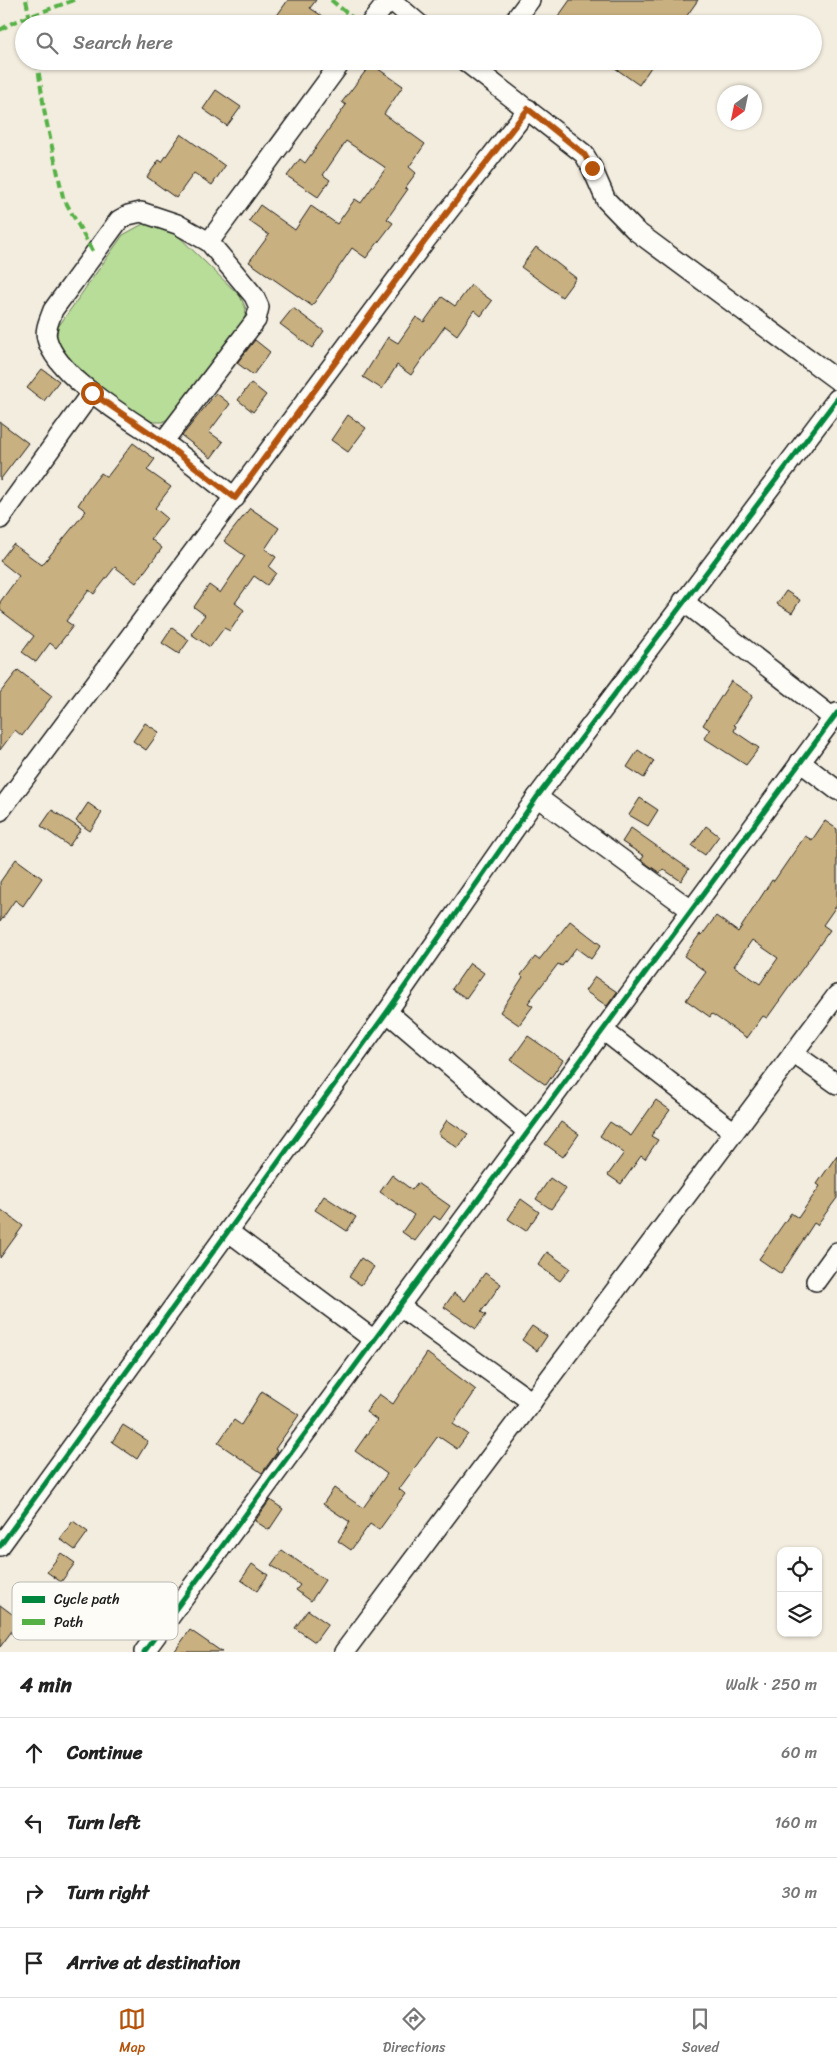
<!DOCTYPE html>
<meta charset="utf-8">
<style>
:root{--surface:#fff;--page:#f2f2f2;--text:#222;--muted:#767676;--line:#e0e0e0;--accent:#b45309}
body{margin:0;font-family:Sriracha,sans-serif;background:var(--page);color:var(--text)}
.controls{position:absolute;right:15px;bottom:15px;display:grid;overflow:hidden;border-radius:10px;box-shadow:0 1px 4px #0004}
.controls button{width:45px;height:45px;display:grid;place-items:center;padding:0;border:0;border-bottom:1px solid var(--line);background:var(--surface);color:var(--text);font:25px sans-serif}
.compass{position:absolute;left:717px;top:85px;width:45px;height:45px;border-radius:50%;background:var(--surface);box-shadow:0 1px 4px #0004;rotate:213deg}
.stop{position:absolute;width:15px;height:15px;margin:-11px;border:4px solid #b45309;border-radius:50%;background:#fff}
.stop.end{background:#b45309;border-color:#fff;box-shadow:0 1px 5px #0008}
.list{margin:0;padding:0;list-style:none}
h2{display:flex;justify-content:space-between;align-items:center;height:65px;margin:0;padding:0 20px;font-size:21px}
h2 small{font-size:16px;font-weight:400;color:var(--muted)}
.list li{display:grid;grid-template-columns:32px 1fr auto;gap:15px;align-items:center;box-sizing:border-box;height:70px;padding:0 20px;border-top:1px solid var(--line)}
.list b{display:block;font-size:19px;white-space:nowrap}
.list em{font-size:16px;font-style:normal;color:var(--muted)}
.icon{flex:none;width:28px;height:28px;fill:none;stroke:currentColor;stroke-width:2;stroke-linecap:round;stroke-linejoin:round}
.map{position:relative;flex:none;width:837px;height:1652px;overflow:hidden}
.search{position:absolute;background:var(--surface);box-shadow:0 1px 4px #0004;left:15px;right:15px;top:15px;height:55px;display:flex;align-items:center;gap:12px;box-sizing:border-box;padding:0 18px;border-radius:28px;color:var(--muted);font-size:19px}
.sheet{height:345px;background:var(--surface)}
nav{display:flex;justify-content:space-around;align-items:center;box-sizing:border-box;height:70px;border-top:1px solid var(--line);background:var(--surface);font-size:14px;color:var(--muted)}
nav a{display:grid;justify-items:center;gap:2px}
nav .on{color:var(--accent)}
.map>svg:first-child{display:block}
.green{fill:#b7dd98;stroke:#6a7c5a}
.building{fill:#c9b080;stroke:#1c1c1c;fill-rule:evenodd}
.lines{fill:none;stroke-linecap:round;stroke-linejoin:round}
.minor-casing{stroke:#1c1c1c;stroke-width:22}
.minor{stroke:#fdfcf7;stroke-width:19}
.quiet{stroke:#55b145;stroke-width:4;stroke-dasharray:8 4;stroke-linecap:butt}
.cycleway-casing{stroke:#fdfcf7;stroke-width:8}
.cycleway{stroke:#00873e;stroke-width:5}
.route{stroke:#b45309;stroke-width:6}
.key{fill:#fdfcf7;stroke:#bab9b5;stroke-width:1}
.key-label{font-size:14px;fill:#1c1c1c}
</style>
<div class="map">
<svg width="837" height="1652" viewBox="0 0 837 1652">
<rect width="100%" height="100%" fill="#f3eddf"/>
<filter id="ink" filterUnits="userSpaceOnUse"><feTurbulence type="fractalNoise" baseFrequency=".02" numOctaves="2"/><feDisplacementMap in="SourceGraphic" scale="10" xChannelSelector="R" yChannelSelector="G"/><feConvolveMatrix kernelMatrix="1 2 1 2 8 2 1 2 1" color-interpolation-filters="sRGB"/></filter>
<g filter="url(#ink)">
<path class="green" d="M143,224L170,228L240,296L246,309L244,323L173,415L163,422H146L64,357L56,343L58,327L123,235Z"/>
<g class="building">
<path d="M288,0H316L310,8L334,24H271Z"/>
<path d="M570,0H698L681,24H553Z"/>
<path d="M605,61H655L639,85Z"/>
<path d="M371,64L403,86L384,114L425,144L409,167L416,173L405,188L408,189L387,219L393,223L366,258L352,248L312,306L249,262L269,235L249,221L260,205L295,230L311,206L337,224L355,199L361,203L386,168L346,141L323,175L330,180L318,197L287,176L300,159L305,163L346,105L342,102Z"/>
<path d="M216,90L241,107L227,126L203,109Z"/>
<path d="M181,134L225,166L212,185L194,173L176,198L147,177L159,160L162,162Z"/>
<path d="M536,247L576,278L562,297L521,267Z"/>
<path d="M471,285L492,301L481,316L474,310L457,335L445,326L411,375L397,365L382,389L363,377L388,337L398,343L416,317L424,322L442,297L455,306Z"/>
<path d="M293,308L324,331L312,348L280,324Z"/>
<path d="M255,340L270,352L253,375L237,363Z"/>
<path d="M42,369L59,381L44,401L27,388Z"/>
<path d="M251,383L266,395L253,412L238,400Z"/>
<path d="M216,393L230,404L209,432L223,442L211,458L182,436Z"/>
<path d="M348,415L366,428L348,452L331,440Z"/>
<path d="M0,422L28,443L0,480Z"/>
<path d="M133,443L155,459L147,470L171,487L155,508L167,518L151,539L162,548L136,583L115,567L94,594L89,590L66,621L73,626L56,648L50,643L36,662L22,652L34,636L0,610V602L19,576L0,561L13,544L42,565L86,511L78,505L90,487L101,473L107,477Z"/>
<path d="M250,508L279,528L265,549L276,557L269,567L276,573L267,585L254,576L235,603L244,610L230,631L224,628L210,647L191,634L205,615L194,607L209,585L220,593L245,556L224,541Z"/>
<path d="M786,591L800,600L792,613L777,604Z"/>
<path d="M172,628L189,640L179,654L162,643Z"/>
<path d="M18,670L52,696L22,736L15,730L0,750V693Z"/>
<path d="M731,681L753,696L734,725L736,726L734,731L759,748L746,765L704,738L710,730L703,725Z"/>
<path d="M145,723L159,732L146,750L133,741Z"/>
<path d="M638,750L654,761L644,778L627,767Z"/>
<path d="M640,798L658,810L648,826L629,815Z"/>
<path d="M88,803L102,813L90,831L76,821Z"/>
<path d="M52,810L81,829L69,846L41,826Z"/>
<path d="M825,821L837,829V905L823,925L830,930L767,1018L763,1016L747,1038L712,1014L710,1017L686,1000L706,972L684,956L700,934L702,935L716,916L738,932L772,880L774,881L805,836L812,840ZM752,940L778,958L760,984L734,966Z"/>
<path d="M706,826L719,836L705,855L692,846Z"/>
<path d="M631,828L689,869L681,881L663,869L660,873L641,860L644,856L622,842Z"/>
<path d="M16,859L42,878L23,906L15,900L0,922V882Z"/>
<path d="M570,921L601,945L591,959L576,948L562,966L558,964L528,1003L533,1006L519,1025L500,1012L523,977L521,975L535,957L539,960Z"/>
<path d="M470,963L484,973L466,998L452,989Z"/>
<path d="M595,977L617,992L607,1006L585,991Z"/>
<path d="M528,1036L563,1060L546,1085L511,1060Z"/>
<path d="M656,1100L670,1110L651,1136L658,1140L645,1159L641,1156L621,1184L608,1175L624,1153L600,1136L610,1122L631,1136Z"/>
<path d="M447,1120L468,1134L458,1148L438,1134Z"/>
<path d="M561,1122L579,1134L563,1157L545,1144Z"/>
<path d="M837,1155V1198L817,1225L814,1223L781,1274L759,1259L791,1213L798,1218L820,1186L817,1184Z"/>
<path d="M392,1175L412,1190L417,1183L450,1206L440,1220L434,1216L415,1241L402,1232L414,1215L380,1192Z"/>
<path d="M550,1178L566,1189L551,1209L536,1199Z"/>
<path d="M324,1196L356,1217L347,1231L315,1210Z"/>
<path d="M521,1199L539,1212L526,1231L508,1219Z"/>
<path d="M0,1209L23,1226L0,1258Z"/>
<path d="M547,1252L570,1268L560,1281L538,1265Z"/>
<path d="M361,1258L374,1267L361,1285L349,1277Z"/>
<path d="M485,1273L501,1284L481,1312L486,1315L476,1329L444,1307L454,1293L465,1301Z"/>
<path d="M532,1326L547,1336L537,1351L522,1340Z"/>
<path d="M427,1353L476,1390L453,1424L468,1434L457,1449L438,1436L399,1489L405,1494L379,1530L370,1524L351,1550L338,1541L350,1522L323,1504L334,1488L363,1508L387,1474L355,1451L377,1420L366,1412L379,1394L393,1404Z"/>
<path d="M262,1391L299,1415L275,1449L278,1451L262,1473L218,1443L234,1420L241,1425Z"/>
<path d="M123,1425L148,1441L137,1459L112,1442Z"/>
<path d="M270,1500L283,1509L269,1530L255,1521Z"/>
<path d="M73,1521L88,1532L75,1550L60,1539Z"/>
<path d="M282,1550L325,1580L311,1601L296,1590L300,1585L271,1565Z"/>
<path d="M61,1553L75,1563L61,1582L47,1572Z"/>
<path d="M252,1564L268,1575L257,1591L241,1580Z"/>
<path d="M0,1605L20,1620L0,1647Z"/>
<path d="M308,1610L328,1624L315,1642L295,1628Z"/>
<path d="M190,1630L222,1652H174Z"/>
</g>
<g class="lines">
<g class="minor-casing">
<g id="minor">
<path d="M391,0L419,24"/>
<path d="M370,24L389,0"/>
<path d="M512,24L530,0"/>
<path d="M465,61L584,154L592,168L606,200L636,231L837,380"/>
<path d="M209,242L342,61"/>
<path d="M163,442L256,320L259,307L254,296L209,242L177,224L141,212L128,215L119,220L53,310C50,319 44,330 47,339C57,378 131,419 163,442C187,459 211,479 235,498"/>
<path d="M0,519L91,393"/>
<path d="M683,601L833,718"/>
<path d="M800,762L837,790"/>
<path d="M537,797L691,910"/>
<path d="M0,811L425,241L528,109"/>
<path d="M387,1012L528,1132"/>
<path d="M603,1030L734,1132"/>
<path d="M793,1053L837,1084"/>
<path d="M229,1232L374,1340"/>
<path d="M816,1281L837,1252"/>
<path d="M399,1306L532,1402"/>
<path d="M0,1546L387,1012L537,797L837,399"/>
<path d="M144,1652L837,713"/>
<path d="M344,1652L837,995"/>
</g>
</g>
<use href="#minor" class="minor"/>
<g class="quiet">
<path d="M26,0L31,24"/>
<path d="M331,0L360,24"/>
<path d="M0,30L12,23L74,0"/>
<path d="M37,61L45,115L63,197L94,254"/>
</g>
<g class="cycleway-casing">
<g id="cycleway">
<path d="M0,1546L387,1012L537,797L837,399"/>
<path d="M144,1652L837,713"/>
</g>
</g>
<use href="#cycleway" class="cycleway"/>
</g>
</g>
<g class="lines" filter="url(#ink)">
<path class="route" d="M92,393L163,442L235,498L425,241L528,109L584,154L592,168"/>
</g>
<rect x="12" y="1582" width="166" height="58" rx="8" class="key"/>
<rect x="22" y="1596" width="23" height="7" fill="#00873e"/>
<rect x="22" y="1619" width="23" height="6" fill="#55b145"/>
<g class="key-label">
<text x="54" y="1604">Cycle path</text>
<text x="54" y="1627">Path</text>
</g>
</svg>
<div class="controls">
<button><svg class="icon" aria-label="locate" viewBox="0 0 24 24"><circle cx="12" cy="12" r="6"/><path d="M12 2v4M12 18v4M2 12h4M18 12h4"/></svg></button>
<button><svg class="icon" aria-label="layers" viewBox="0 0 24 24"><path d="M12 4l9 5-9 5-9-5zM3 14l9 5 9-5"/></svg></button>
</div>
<svg class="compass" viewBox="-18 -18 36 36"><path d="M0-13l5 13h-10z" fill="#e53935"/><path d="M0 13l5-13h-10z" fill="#767676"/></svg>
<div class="stop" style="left:92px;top:393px"></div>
<div class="stop end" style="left:592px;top:168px"></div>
<div class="search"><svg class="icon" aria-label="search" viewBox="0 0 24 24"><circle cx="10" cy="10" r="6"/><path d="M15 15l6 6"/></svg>Search here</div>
</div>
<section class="sheet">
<h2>4 min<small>Walk · 250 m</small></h2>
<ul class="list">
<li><svg class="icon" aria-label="ahead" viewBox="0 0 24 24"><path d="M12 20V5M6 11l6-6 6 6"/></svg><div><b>Continue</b></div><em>60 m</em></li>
<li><svg class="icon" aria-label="left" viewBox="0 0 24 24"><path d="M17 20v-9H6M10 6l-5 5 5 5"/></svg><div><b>Turn left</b></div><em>160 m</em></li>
<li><svg class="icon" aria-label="right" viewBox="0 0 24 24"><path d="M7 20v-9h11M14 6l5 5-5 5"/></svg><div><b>Turn right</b></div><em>30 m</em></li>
<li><svg class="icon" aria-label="arrive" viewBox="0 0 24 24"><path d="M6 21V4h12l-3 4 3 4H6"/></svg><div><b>Arrive at destination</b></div></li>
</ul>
</section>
<nav>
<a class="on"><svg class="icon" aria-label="map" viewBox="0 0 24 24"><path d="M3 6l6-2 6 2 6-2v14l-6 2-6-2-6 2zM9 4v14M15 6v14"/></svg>Map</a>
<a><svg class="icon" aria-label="directions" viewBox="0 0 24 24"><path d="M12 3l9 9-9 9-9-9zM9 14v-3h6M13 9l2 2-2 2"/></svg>Directions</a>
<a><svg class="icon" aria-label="saved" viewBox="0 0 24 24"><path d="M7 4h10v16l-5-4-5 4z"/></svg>Saved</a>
</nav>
